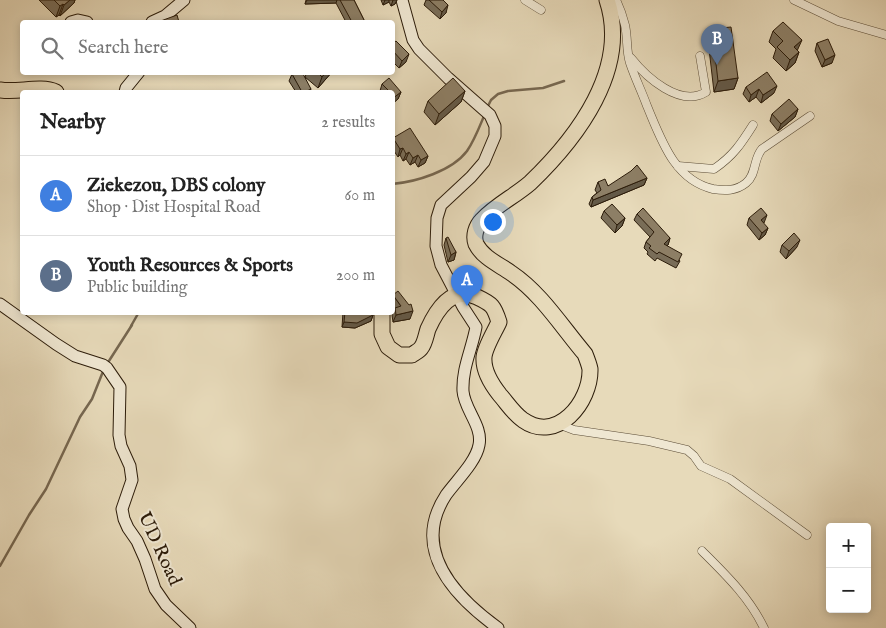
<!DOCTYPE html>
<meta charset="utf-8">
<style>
:root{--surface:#fff;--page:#f2f2f2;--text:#222;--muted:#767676;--line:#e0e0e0;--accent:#8f2418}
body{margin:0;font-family:"IM FELL English",serif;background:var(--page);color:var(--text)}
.controls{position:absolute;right:15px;bottom:15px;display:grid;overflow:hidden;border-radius:5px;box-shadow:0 2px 8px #0003}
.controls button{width:45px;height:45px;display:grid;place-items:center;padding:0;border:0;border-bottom:1px solid var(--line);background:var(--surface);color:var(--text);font:25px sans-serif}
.you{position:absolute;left:492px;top:221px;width:18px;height:18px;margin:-12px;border:4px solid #fff;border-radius:50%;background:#1a73e8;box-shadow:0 0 0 8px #1a73e833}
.badge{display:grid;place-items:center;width:32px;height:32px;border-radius:50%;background:var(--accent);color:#fff;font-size:16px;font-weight:700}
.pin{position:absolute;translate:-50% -41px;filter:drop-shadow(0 1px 2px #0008)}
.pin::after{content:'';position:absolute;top:26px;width:18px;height:15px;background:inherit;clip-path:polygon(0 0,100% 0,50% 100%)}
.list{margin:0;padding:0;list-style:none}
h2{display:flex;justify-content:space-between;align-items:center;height:65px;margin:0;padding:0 20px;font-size:21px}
h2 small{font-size:16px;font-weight:400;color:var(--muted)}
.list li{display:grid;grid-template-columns:32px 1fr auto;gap:15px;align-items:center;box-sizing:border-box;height:80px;padding:0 20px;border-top:1px solid var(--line)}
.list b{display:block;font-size:19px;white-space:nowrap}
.list p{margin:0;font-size:16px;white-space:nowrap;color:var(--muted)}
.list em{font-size:16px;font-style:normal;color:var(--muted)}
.icon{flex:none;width:28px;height:28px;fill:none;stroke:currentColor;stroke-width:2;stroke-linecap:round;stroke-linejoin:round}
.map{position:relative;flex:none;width:886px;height:628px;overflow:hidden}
.search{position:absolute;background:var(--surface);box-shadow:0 2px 8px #0003;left:20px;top:20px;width:375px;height:55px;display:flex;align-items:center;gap:12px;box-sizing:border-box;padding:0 18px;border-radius:5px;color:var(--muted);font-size:19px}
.panel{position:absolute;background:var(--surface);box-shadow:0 2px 8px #0003;left:20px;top:90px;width:375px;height:225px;border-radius:5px}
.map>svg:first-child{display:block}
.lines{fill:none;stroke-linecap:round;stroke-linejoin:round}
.stream{stroke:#766750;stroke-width:2.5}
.street-casing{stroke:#5b4c36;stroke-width:9}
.secondary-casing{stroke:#2c1c0a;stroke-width:13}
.highway-casing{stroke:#2c1c0a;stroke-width:17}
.street{stroke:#efe7d2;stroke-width:8}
.secondary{stroke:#efe7d2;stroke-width:11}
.highway{stroke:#e7daba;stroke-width:15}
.wall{fill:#796d58;stroke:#2c1c0a}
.shaded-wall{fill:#635947;stroke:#2c1c0a}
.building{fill:#8d7f66;stroke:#2c1c0a}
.labels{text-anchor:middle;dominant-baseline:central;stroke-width:4;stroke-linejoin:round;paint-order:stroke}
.street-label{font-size:19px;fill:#2c1c0a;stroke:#efe7d2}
</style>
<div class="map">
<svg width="886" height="628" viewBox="0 0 886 628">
<rect width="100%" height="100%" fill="#e7daba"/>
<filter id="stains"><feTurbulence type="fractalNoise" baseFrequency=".004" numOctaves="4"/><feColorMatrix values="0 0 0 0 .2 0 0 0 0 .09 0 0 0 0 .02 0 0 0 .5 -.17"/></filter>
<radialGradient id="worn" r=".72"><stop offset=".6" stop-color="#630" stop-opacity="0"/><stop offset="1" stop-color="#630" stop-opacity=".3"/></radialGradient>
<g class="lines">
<g class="stream">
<path d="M487,108L491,100L498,94L508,91L543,88L564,81"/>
<path d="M392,184C416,182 452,171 467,151C474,141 479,128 484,116"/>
<path d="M131,326L139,312"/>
<path d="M107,364L132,325"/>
<path d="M0,566L29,515L46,489L80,417L92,399L104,369"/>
</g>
<g class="street-casing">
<g id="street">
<path d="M525,0L541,10"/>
<path d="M616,0C620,8 623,17 625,25C628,38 626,51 630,63C635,78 642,92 647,106C661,139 674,180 713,189C725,191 736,191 746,183C757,174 753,159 762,149L810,116"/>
<path d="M794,0L838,21L886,35"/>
<path d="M631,58C646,77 680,108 706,92L700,56"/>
<path d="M678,166L714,169C733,156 741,144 753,125"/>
<path d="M558,424L574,430L649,441L687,450L694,456L701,466L730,479L807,535"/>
<path d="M702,551C726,575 749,597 764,628"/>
</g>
</g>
<g class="secondary-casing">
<g id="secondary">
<path d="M402,0L413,40L419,49L448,78L490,115L495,126V136L484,162L471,177L441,205L437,218L436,246L441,265L463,307L476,327C472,349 462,368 463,391C464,409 483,426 479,445C476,462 456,481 446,495C410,550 455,597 498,628"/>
<path d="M71,22L78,20L87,22"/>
<path d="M152,22L165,16L184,0"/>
<path d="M125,92L126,88L139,72"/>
<path d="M0,304L56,344L75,356L103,365L107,368L120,387L119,435L121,446L130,466L132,480L122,509L124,519L128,528L137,541L145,559L155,589L166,605L190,628"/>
</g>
</g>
<g class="highway-casing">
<g id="highway">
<path d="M0,90C18,93 40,85 56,92"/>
<path d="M382,312V334L388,347L399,355H412C414,353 419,351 421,348C425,343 426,335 428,329C437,309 452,286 477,297C492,304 494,306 499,322C495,331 485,347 484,357C483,370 492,385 500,395C507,403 514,414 523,420C557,444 591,402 590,369C589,364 587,359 585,354C562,327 541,293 511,273C500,265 483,258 476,244C473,236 476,226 482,220C496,205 515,196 530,183C577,138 630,69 607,0"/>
</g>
</g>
<use href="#street" class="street"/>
<use href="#secondary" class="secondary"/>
<use href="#highway" class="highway"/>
</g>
<g class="wall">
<path d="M39,0H75L74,3L60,16L59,15L56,17Z"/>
<path d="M306,0H354L365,22H346L336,3L305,4Z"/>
<path d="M381,0H397L395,4L391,6L389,2L383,5Z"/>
<path d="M426,0H443L446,13L440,19L424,5Z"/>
<path d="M712,29L738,78L734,89L714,92L708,40Z"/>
<path d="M773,31L799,52L795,63L786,71L773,58L776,49L769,42Z"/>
<path d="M817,43L832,63L822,67L815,51Z"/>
<path d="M392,44L406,62L399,68L392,61Z"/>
<path d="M307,72H332L318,88L305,77Z"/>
<path d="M292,74L311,89L310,92H296L289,81Z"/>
<path d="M382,84L401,92L398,99L392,104V92H381L380,91Z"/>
<path d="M746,87L774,93L761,103L756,97L749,102L743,94Z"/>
<path d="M465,91L461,102L435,125L424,112L428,101Z"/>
<path d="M798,109L795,117L778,131L770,121L772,114Z"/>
<path d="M393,138L428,156L425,163L418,167L415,162L410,165L406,159L403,161L400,155L398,157L392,148V140Z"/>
<path d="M647,178L644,185L591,207L589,204L592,197L597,193L595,190L598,182L608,186Z"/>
<path d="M604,211L625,218L622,226L615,233L601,218Z"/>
<path d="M637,214L670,238L668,245L667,246L680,261L676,268L657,258L655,261L647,254L648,252L644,248L646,242L650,237L634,220Z"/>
<path d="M749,218L768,228L765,235L759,240L747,225Z"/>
<path d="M446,238L456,252L454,260L448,262L444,245Z"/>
<path d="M782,245L797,247L786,259L780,252Z"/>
<path d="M393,295L410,319L393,322L392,315L395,308L392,305Z"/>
<path d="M343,312H371L373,315L371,321L355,328L342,327Z"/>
</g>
<g class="shaded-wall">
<path d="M70,0H75L74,3L60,16L64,5Z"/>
<path d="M307,0H337L336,3L305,4Z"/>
<path d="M385,0H389V2L383,5Z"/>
<path d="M393,0H397L395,4L391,6Z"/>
<path d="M63,4L59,15L56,17L60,6Z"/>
<path d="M448,5L446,13L440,19L442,12Z"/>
<path d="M802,40L797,51L794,47Z"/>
<path d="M799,52L795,63L786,71L790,60Z"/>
<path d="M409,54L406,62L399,68L402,61Z"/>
<path d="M835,55L832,63L822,67L825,60Z"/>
<path d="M326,72H332L318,88L322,77Z"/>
<path d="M738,78L734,89L714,92L718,81Z"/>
<path d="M777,86L774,93L761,103L763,95Z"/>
<path d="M759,89L756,97L749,102L751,95Z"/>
<path d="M465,91L461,102L435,125L439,114Z"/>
<path d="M401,92L398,99L392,104V99Z"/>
<path d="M798,109L795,117L778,131L781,124Z"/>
<path d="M403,148L400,155L398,157L400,149Z"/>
<path d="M409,152L406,159L403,161L406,154Z"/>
<path d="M418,155L415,162L410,165L413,158Z"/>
<path d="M428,156L425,163L418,167L421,160Z"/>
<path d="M647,178L644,185L591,207L593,200Z"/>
<path d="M767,215L764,223L761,220Z"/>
<path d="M625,218L622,226L615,233L617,225Z"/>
<path d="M768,228L765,235L759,240L762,233Z"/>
<path d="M670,238L668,245L661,251L664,244Z"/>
<path d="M800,240L797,247L786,259L789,251Z"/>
<path d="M456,252L454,260L448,262L451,255Z"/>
<path d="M413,311L410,319L393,322L396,315Z"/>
<path d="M373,315L371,321L355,328L342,327L344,322Z"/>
</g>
<g class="building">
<path d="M54,0H70L64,5L63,4L60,6Z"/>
<path d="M340,0H354L365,22H352Z"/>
<path d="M429,0H443L448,5L442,12Z"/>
<path d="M177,15L179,22H158Z"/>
<path d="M783,22L802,40L794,47L799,52L790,60L777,47L783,41L773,31Z"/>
<path d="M731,27L738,78L718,81L712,29Z"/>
<path d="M828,39L835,55L825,60L817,43Z"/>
<path d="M396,41L409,54L402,61L392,50V44Z"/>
<path d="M294,72H302L311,89L305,92H302L292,74Z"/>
<path d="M317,72H326L322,77Z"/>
<path d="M767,72L777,86L763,95L759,89L751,95L746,87Z"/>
<path d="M389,78L401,92L392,99V92H387L389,91L382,84Z"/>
<path d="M453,78L465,91L439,114L428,101Z"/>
<path d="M789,99L798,109L781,124L772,114Z"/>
<path d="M410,128L428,156L421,160L418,155L413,158L409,152L406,154L403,148L400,149L393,138Z"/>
<path d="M637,165L647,178L593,200L592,197L601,190L598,182L605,179L608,186L631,171Z"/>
<path d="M612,204L625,218L617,225L604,211Z"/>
<path d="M643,208L670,238L664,244L682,254L678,262L659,252L657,254L649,248L651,246L646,242L654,232L637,214Z"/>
<path d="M761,208L767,215L761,220L768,228L762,233L749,218Z"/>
<path d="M794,233L800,240L789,251L782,245Z"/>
<path d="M448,237L456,252L451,255L446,238Z"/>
<path d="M398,291L409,305L411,304L413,311L396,315L395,308L401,306L393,295Z"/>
<path d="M345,312H371L373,315L357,323L344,322Z"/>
</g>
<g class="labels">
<g class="street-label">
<text transform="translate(159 549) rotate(65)">UD Road</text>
</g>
</g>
<rect width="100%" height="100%" filter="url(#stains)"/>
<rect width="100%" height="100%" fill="url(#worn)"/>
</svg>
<div class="controls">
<button>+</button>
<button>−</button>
</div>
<div class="you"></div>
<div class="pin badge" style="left:467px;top:306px;background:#3f7fe0">A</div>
<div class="pin badge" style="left:717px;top:65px;background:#5c6f8a">B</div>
<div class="search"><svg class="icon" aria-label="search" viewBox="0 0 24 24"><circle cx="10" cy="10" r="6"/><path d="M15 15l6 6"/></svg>Search here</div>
<section class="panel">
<h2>Nearby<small>2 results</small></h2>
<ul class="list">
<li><span class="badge" style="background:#3f7fe0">A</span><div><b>Ziekezou, DBS colony</b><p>Shop · Dist Hospital Road</p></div><em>60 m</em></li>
<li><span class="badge" style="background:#5c6f8a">B</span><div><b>Youth Resources &amp; Sports</b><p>Public building</p></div><em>200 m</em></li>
</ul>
</section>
</div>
